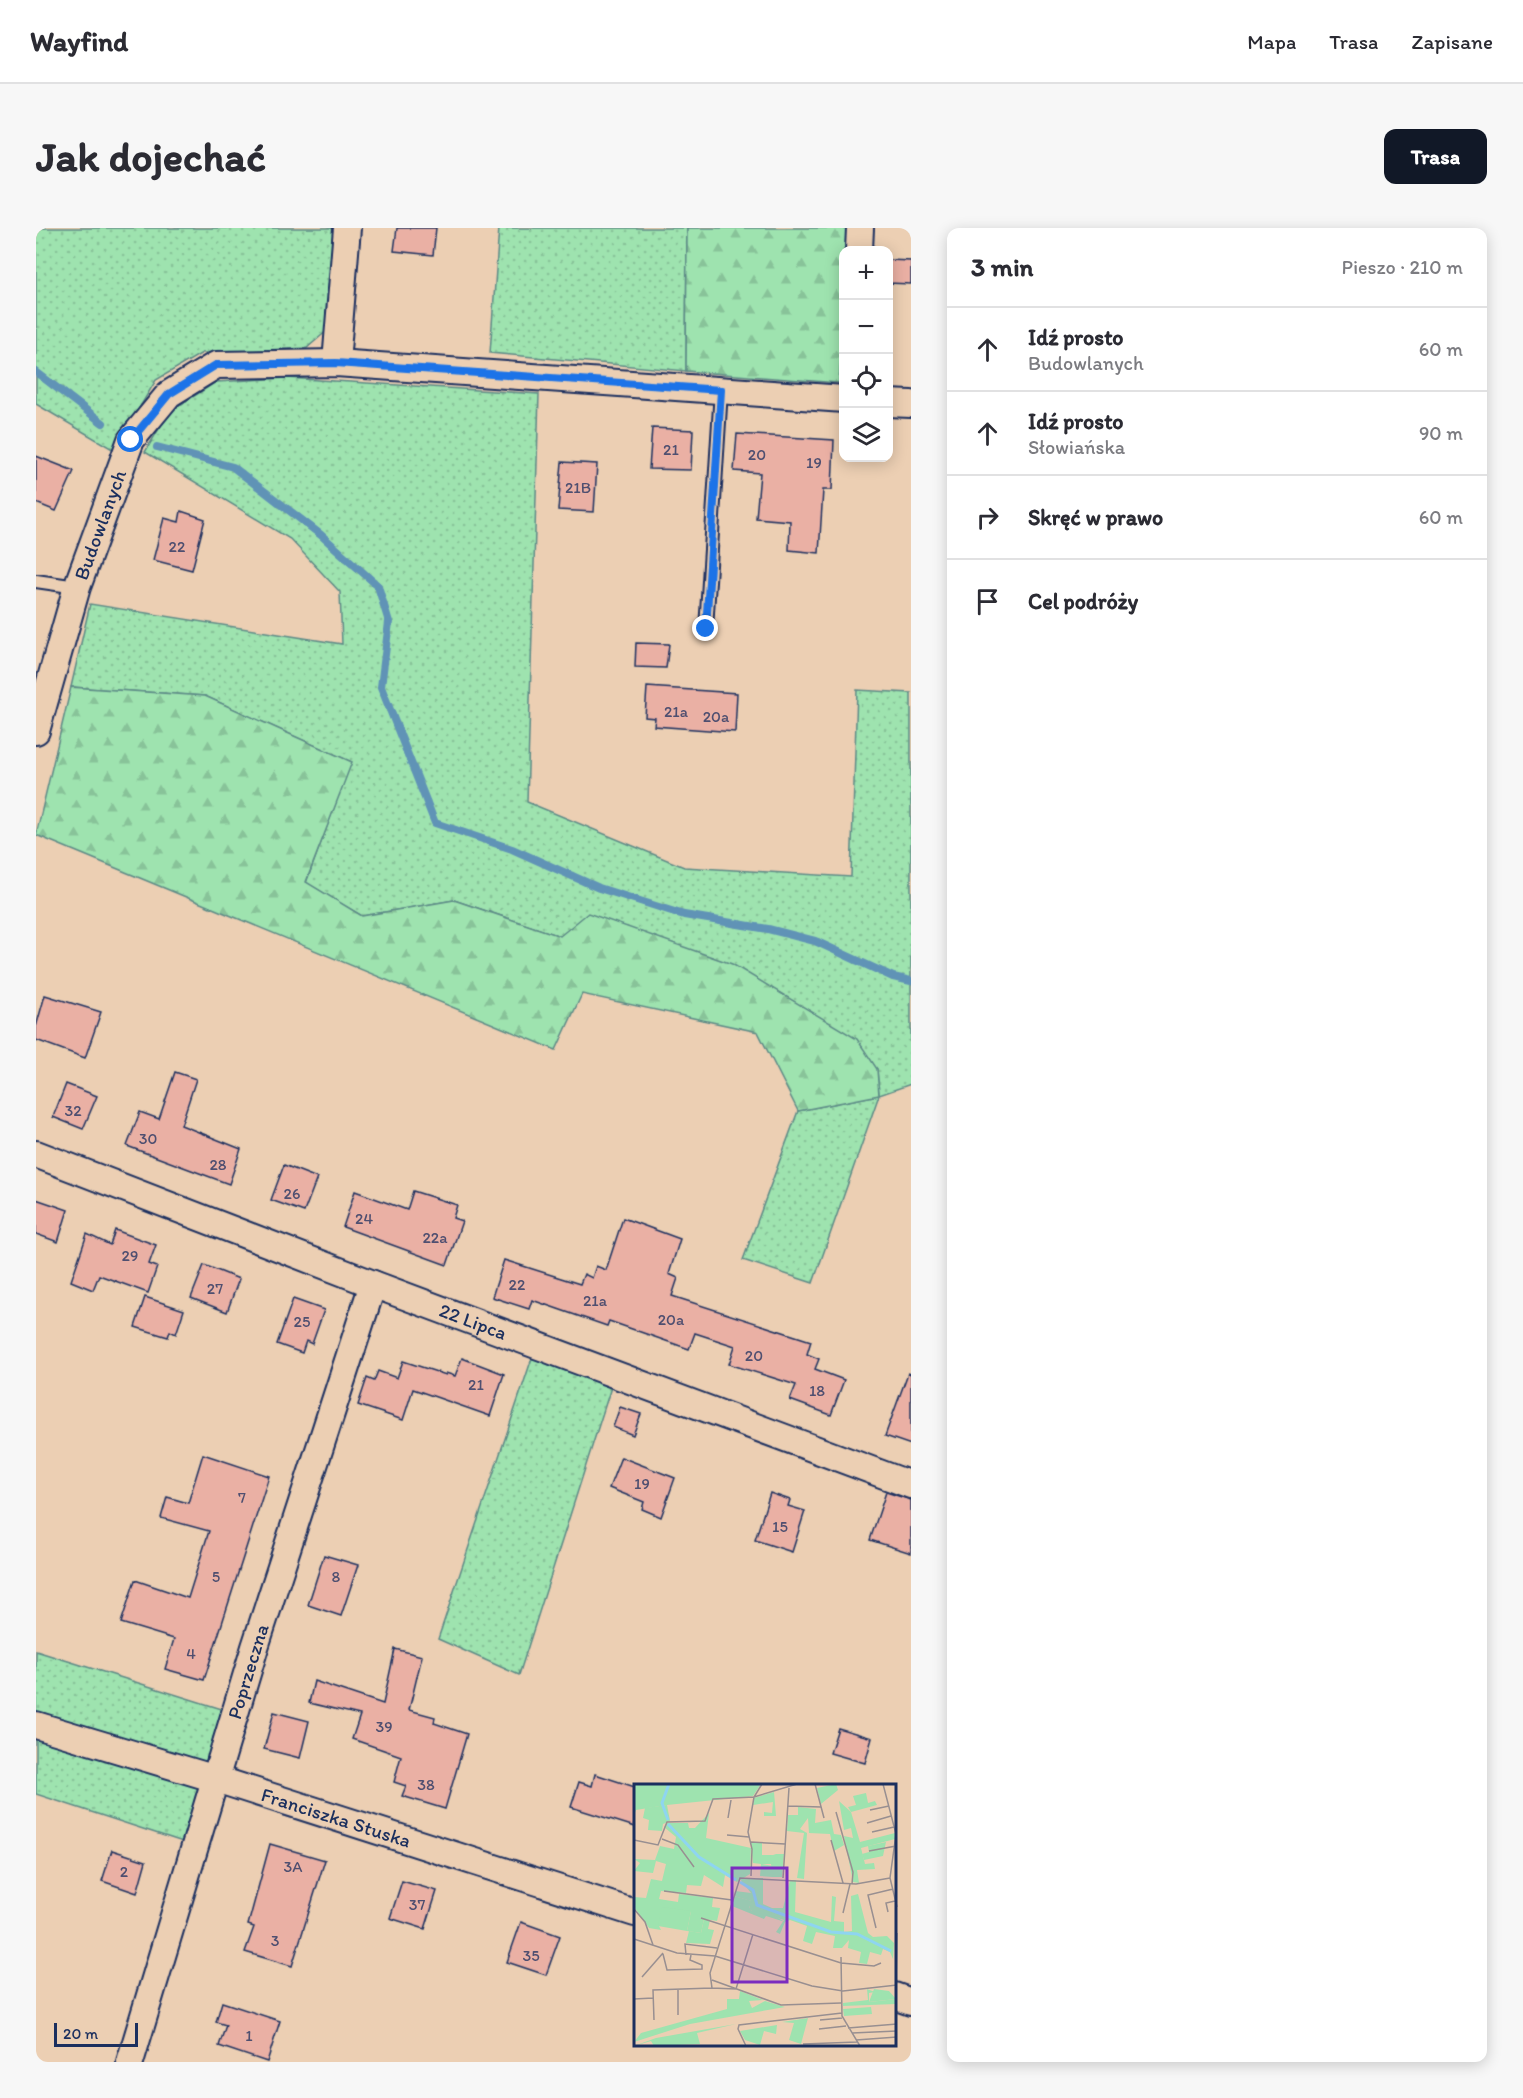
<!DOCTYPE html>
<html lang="pl">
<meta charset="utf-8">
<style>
:root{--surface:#fff;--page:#f7f7f7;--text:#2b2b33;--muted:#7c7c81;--line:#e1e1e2;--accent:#111827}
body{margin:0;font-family:Itim,sans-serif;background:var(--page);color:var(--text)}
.controls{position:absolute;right:18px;top:18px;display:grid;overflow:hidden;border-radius:12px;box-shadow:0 3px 15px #0003}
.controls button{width:54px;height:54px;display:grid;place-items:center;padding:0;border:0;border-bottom:2px solid var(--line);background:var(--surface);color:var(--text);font:30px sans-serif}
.scale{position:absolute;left:18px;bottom:15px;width:84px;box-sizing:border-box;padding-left:6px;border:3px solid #1b2f5e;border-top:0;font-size:16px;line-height:21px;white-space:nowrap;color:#1b2f5e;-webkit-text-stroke:4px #eccfb3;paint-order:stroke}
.stop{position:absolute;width:18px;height:18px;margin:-14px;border:4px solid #1a73e8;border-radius:50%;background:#fff}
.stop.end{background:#1a73e8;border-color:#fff;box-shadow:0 2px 6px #0008}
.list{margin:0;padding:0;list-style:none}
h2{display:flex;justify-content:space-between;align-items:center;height:78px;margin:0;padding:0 24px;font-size:26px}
h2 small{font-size:20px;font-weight:400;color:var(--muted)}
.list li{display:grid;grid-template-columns:39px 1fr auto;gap:18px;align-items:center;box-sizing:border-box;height:84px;padding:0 24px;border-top:2px solid var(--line)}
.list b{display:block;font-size:22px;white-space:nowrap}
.list p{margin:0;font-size:20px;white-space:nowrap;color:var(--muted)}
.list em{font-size:20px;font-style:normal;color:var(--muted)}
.icon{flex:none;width:33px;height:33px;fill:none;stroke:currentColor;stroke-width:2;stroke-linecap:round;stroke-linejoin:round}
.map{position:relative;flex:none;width:875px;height:1834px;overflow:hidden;border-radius:12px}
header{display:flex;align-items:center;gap:36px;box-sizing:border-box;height:84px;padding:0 30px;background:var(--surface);border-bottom:2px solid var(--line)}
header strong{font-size:28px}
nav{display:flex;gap:33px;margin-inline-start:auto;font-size:21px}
.intro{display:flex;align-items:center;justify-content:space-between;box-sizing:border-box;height:144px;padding:0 36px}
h1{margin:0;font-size:42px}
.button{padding:15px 27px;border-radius:12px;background:var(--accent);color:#fff;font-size:21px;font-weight:700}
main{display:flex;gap:36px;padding:0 36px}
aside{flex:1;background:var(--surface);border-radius:12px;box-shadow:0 3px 15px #0003}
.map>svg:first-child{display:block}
.grass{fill:url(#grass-dots);stroke:#5c8986;stroke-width:1.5}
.forest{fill:url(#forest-firs);stroke:#5c8986;stroke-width:1.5}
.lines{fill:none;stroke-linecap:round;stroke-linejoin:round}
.stream{stroke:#6093b6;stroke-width:8}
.building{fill:#eab0a4;stroke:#1b2f5e;stroke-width:1.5}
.service-casing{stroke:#1b2f5e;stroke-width:16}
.minor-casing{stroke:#1b2f5e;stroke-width:30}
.service{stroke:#eccfb3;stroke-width:12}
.minor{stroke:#eccfb3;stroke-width:26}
.route{stroke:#1a73e8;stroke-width:8}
.labels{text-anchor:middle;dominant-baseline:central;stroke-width:6;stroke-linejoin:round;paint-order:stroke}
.number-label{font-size:16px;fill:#4f4f70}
.street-label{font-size:20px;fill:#1b2f5e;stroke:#eccfb3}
.inset-river{fill:none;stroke:#8ed5f0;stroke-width:3}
.inset-road{fill:none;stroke:#988f91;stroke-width:1.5}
.view{fill:#7b2cbf;fill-opacity:0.15;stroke:#7b2cbf;stroke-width:3}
.inset-edge{fill:none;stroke:#1b2f5e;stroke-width:3}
</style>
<header>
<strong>Wayfind</strong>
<nav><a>Mapa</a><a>Trasa</a><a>Zapisane</a></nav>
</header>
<div class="intro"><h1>Jak dojechać</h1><a class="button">Trasa</a></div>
<main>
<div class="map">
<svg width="875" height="1834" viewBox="0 0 875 1834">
<defs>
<pattern id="grass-dots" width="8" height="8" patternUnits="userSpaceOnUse" patternTransform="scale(1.5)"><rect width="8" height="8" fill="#9ee3af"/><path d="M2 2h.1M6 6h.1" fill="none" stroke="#88c399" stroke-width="1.8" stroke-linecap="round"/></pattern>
<pattern id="forest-firs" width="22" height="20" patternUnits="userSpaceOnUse" patternTransform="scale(1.5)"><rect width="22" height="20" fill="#9ee3af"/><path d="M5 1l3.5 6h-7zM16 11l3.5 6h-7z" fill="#88c399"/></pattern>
</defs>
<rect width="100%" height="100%" fill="#eccfb3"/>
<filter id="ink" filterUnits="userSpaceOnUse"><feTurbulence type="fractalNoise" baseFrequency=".0167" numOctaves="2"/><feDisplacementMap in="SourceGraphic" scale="12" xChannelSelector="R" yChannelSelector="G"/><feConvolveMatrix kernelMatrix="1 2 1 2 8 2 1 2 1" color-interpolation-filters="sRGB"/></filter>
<g filter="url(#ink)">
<g class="grass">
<path d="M0,0H302L293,101L271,120L166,125L120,152L78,222L0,176Z"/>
<path d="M463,0H651L650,143L454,125Z"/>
<path d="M251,150L503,166L491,574L648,639L815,649L821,462L875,465V856L843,867L777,1055L707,1032L762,883L843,867L841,841L524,708L418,672L326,688L270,655L315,534L169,468L35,459L54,376L306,416L304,364L254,311L109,224L133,184L180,154Z"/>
<path d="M496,1130L576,1156L483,1447L402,1411Z"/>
<path d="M0,1423L189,1482L150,1615L0,1566Z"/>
</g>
<g class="forest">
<path d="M651,0H814L812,22H808V93L803,155L650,143Z"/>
<path d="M35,459L169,468L316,534L270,654L326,688L418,672L524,708L552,685L696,736L821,811L841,841L843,867L762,883L722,804L546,766L520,822L0,607Z"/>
</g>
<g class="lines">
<g class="stream">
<path d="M0,144L67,195"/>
<path d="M121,219L197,239L285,307L342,358L353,394L345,459L399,595L476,621L563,660L648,687L732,701L779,713L857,749L875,753"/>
</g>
</g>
<g class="building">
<path d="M361,0H400L397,27L358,23Z"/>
<path d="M852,32L875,33V56L852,55Z"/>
<path d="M616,200L657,202L655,242L613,241Z"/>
<path d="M701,206L798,212L796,262H787L783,325L753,322L754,293L720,290L724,245L698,243Z"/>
<path d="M0,228L38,243L20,283L0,275Z"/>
<path d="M526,234L561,236L558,284L522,282Z"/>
<path d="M145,283L169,291L156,342L117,332L128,290L143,294Z"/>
<path d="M600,415L633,416L630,440L599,439Z"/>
<path d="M611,459L701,465L699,504L618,498L619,490L609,489Z"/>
<path d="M9,767L65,784L49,830L0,812V799Z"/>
<path d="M139,844L160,851L145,897L205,921L193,956L91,918L104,884L123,891Z"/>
<path d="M30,856L61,868L47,901L17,889Z"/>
<path d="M248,937L281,950L268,984L235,972Z"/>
<path d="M319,963L371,982L377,963L421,977L417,990L426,993L411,1037L307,999Z"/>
<path d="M0,971L32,982L22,1014L0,1006Z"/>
<path d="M587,990L644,1011L633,1046L642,1050L636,1068L775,1113L771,1126L783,1131L779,1141L808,1152L795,1187L754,1172L760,1157L693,1136L699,1118L659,1105L653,1121L573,1093L571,1098L496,1072L493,1081L456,1069L468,1032L544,1056L548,1046L556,1050L560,1038L570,1042Z"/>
<path d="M79,1002L120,1017L113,1036L121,1039L112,1065L63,1047L57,1062L35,1053L51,1006L74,1017Z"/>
<path d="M168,1037L203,1051L191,1084L155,1070Z"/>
<path d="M109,1069L148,1082L140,1106L134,1103L132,1109L99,1099Z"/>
<path d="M257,1071L288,1082L276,1116L270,1113L266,1125L241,1116Z"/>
<path d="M426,1130L468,1146L454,1188L377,1161L367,1192L322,1177L331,1150L338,1153L342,1143L361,1150L367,1133L410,1147V1145L419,1148Z"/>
<path d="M872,1145L875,1146V1217L849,1208Z"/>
<path d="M584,1179L605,1186L597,1207L577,1199Z"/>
<path d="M167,1226L233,1248L168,1452L129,1441L138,1411L85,1395L99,1352L152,1370L173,1303L125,1290L131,1269L152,1275Z"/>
<path d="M585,1229L639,1250L625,1289L606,1281L608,1274L573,1260Z"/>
<path d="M850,1264L875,1272V1325L834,1312Z"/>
<path d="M734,1265L754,1272L752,1278L769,1283L756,1324L719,1312Z"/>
<path d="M288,1327L322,1337L305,1388L272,1377Z"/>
<path d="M359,1421L386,1428L373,1482L399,1489L398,1495L431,1506L409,1581L366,1568L370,1558L358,1554L365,1528L316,1511L324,1487L273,1475L278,1453L347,1476Z"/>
<path d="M238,1484L273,1493L264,1530L228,1521Z"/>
<path d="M802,1500L836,1510L829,1535L794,1525Z"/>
<path d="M559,1546L599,1559V1599L535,1579L543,1554L556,1558Z"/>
<path d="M234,1616L289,1632L256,1738L209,1724L218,1699L212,1697Z"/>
<path d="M76,1622L110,1633L101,1665L66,1653Z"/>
<path d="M366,1653L401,1663L389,1701L354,1690Z"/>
<path d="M485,1694L524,1708L510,1747L471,1734Z"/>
<path d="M186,1774L244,1793L231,1834L183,1818L190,1797L180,1794Z"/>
</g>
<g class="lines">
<g class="service-casing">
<g id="service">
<path d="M0,353L41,359"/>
<path d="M670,401L685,162"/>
</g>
</g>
<g class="minor-casing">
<g id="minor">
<path d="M823,22L824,0"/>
<path d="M300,135L311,0"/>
<path d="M852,175L875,176"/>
<path id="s1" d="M0,503L41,359L95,212L133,166L180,137L300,135L808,171"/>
<path id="s2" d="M0,926L337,1056L875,1257"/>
<path id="s3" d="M0,1497L180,1551L599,1685"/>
<path d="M858,1768L875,1774"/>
<path id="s4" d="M94,1834L219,1419L337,1056"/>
</g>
</g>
<use href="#service" class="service"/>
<use href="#minor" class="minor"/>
</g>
</g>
<g class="lines" filter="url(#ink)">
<path class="route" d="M95,212L133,166L180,137L300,135L685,162L670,401"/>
</g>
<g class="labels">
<g class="number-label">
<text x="635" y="221">21</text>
<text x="721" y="226">20</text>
<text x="778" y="234">19</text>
<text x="542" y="259">21B</text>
<text x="141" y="318">22</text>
<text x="640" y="483">21a</text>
<text x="680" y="488">20a</text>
<text x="37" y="882">32</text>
<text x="112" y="910">30</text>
<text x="182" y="936">28</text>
<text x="256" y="965">26</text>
<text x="328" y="990">24</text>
<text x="399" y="1009">22a</text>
<text x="94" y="1027">29</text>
<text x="481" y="1056">22</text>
<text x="179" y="1060">27</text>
<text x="559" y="1072">21a</text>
<text x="635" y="1091">20a</text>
<text x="266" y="1093">25</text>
<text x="718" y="1127">20</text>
<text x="440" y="1156">21</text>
<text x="781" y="1162">18</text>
<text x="606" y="1255">19</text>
<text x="206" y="1269">7</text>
<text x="744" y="1298">15</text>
<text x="180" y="1348">5</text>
<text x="300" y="1348">8</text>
<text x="155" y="1425">4</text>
<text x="348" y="1498">39</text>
<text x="390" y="1556">38</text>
<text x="257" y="1638">3A</text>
<text x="88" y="1643">2</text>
<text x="381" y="1676">37</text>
<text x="239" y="1712">3</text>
<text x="495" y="1727">35</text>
<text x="213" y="1807">1</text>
</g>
<g class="street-label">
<text stroke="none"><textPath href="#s1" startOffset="216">Budowlanych</textPath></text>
<text stroke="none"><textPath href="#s2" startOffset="468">22 Lipca</textPath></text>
<text stroke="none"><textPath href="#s4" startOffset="408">Poprzeczna</textPath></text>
<text stroke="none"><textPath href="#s3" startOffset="314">Franciszka Stuska</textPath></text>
</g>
</g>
<g transform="translate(598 1556)">
<rect width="262" height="262" fill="#eccfb3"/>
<path d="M202,0L204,6L187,20L183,4ZM140,8L142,32H130V28L138,29L139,18L119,21L120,14ZM205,17L217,28L226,58L261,49V55L227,64L231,80L240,79L241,85L223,86L225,99L219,98L210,52L219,54L217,44L210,46ZM33,21L36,37L29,40L28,47L14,46L15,36L9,34L11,24ZM164,23L182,25L181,39L197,36L200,50L207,51L210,61L200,67L196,50L175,49L174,34L166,45L173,49L170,95L163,94L170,49L153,47L154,31H164ZM75,29L72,54L117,64L116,90L103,98L91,91L89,103L70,91L67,102L53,101L52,109L27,107L25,115L44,118L45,110L79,114L78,123L86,124L83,137L70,135L67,149L53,147L57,127L25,142L27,146L15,144L0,123V113L12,114L17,95L28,97L32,80L22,77L19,89L0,87L6,79L0,75L21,76L26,62L40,65L42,53L30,43L33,39H54L55,44H61ZM117,59H128V71H140L128,80L139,82V93L126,92L127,80L119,79ZM129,94V120L138,124H149L156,96H162L161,128L197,138L198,112L202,113L200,137L210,138V148L218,147L217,112L224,110L234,149L239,153L253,152L260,159L259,175L256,168L249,165L247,171L236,168L233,180L225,179L227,168L214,164L215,156L208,164H199L201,152L182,148L178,160L169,157L173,142L156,136L151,138L146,150L142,148L150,136L118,127L115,125L117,117L100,112L101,107L117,109L106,95ZM233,205L241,208L235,209V218L262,215V220L209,222V219L234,216ZM237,223L238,230L210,232L209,225ZM174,234L167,260L155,256L160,239L148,238ZM102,240L63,249L66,260L20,262L17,257L0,262L22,254ZM143,241L142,250L130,247L126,261L111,256L106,247Z" fill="#9ee3af"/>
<path d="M0,0H127L119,12L33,21L2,26L0,31ZM232,9L234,19L241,17L243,21L217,28L214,23L222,21L219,12ZM252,58L249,72L230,76L228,70L235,68L234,62ZM142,70H150L148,93H139L137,80H127L128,75ZM100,112L118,117L115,124L118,127H132L151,138L132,132L130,135L98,122ZM70,135L76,136L74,145L80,146L76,160L52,159L55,147L67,149ZM240,205L255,207L262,215L235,218ZM106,207L129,216L115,217L118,224L131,217L151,223L56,240L0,258L7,249L93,225V215H105Z" fill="#9ee3af"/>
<path d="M28,123L57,127L53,147L24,142Z" fill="#9ee3af"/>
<path class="inset-river" d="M34,36L28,19L35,0M34,40L65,73L102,96M106,98L119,106L123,121L197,148L223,150L257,167"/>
<path class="inset-road" d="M181,0L190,34M249,0L262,50L256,94L263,123M154,22L187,23M236,26L255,22M202,28L219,88L218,100M94,34L97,16M233,39L257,32M238,48L260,43M93,51L115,53M28,55L44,61L60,83M0,56L24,61L33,38L71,37L79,15L120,13L163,0M197,56L209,99M117,58L151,60M235,67L262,62M117,92L118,65L114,48L120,13L128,0M149,94L155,4M30,107L98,116M0,125L11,138L19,161M254,128L252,119L261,117M209,129L216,100M67,134L207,179L240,182L247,179M242,144L234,111L259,105M119,150L102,205L78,204L76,189L106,94L222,100L256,94M0,155L43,169L81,172L178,202L209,207L263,201M29,170L33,186L68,185V181L56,176L57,171M52,171L51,160L83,164M207,173L208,232L226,262M8,193L29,169M78,196L147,221L207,219M262,200L263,149M44,205V231M0,215L19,214M20,236L19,206L78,204M186,236L208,234M214,244L263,240M185,245L212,242M218,249L263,247M222,256L263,253M169,260L223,258M112,262L104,245L105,241L208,229"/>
<path class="view" d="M98,84H153V198H98Z"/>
<rect width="262" height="262" class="inset-edge"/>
</g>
</svg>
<div class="controls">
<button>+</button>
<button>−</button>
<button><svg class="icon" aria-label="locate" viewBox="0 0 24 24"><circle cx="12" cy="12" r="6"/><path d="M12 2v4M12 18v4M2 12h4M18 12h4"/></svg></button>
<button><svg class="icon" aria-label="layers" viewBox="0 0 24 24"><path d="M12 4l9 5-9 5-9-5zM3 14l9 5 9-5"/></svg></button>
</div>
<div class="scale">20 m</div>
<div class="stop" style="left:95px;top:212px"></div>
<div class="stop end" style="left:670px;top:401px"></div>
</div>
<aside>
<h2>3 min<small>Pieszo · 210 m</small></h2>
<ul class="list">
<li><svg class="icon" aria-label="ahead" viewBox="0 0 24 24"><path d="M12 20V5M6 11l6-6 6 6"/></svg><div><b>Idź prosto</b><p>Budowlanych</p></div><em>60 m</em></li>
<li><svg class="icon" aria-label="ahead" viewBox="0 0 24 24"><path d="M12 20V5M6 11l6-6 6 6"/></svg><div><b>Idź prosto</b><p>Słowiańska</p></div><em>90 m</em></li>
<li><svg class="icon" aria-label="right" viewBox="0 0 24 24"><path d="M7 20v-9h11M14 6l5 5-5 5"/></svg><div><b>Skręć w prawo</b></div><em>60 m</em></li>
<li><svg class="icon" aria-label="arrive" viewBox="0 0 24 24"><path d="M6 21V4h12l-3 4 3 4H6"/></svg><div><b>Cel podróży</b></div></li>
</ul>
</aside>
</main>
